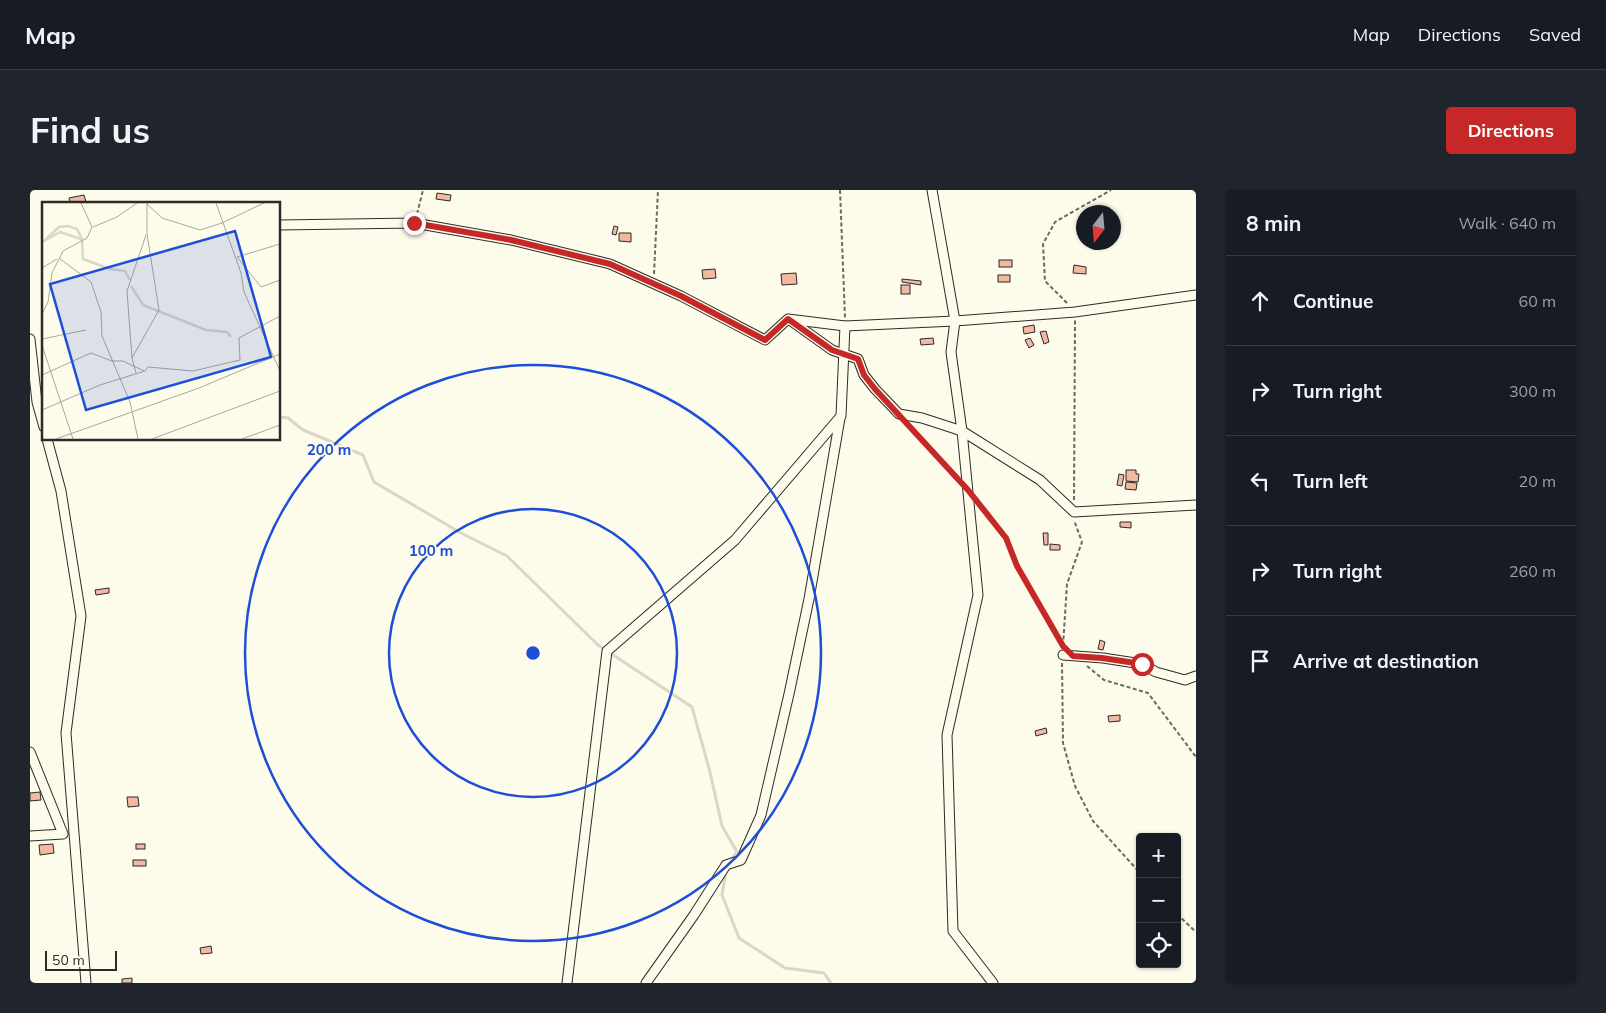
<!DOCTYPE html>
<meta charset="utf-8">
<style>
:root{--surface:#171b24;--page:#20242c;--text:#f1f3f6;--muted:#9ea1a6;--line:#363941;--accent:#c62828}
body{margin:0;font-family:Mulish,sans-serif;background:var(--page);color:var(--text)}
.controls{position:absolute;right:15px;bottom:15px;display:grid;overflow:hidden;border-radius:5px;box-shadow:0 1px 4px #0004}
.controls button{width:45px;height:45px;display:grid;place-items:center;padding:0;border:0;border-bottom:1px solid var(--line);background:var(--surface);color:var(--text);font:25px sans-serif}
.compass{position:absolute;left:1046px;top:15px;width:45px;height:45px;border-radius:50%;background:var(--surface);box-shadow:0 1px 4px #0004;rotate:196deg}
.scale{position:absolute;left:15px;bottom:12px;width:72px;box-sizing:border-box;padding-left:5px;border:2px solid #2b2b2b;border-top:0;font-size:14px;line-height:18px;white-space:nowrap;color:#2b2b2b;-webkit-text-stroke:4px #fdfbea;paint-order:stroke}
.stop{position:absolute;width:15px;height:15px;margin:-11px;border:4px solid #c62828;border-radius:50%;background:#fff}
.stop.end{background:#c62828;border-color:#fff;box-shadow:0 1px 5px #0008}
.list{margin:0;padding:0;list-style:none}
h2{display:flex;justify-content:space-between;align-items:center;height:65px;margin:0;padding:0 20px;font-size:21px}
h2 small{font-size:16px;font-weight:400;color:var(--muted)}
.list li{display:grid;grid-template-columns:32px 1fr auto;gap:15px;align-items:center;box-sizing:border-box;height:90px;padding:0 20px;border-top:1px solid var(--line)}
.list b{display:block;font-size:19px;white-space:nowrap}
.list em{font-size:16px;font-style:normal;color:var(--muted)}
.icon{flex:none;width:28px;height:28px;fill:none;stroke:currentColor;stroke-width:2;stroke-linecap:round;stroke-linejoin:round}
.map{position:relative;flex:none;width:1166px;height:793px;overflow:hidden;border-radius:5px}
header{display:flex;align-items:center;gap:30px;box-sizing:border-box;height:70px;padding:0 25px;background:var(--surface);border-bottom:1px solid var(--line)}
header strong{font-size:24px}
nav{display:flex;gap:28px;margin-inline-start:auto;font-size:18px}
.intro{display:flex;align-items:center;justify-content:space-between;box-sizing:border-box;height:120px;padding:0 30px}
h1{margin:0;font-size:35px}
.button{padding:12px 22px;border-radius:5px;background:var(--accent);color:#fff;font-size:18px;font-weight:700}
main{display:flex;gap:30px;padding:0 30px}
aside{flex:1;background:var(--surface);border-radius:5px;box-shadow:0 1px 4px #0004}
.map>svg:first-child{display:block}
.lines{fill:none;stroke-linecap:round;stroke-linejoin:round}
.stream{stroke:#d8d7c9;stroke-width:3}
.building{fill:#f2b8a0;stroke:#2b2b2b}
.street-casing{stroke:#2b2b2b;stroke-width:11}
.path{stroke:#6a6964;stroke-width:2;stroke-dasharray:4 2.5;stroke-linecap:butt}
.street{stroke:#fdfbea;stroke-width:9}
.route{stroke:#c62828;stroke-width:6}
.ring{fill:none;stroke:#1d4ed8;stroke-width:2.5}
.inset-river{fill:none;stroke:#d8d7c9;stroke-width:2.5}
.inset-road{fill:none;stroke:#a9a89e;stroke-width:1}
.view{fill:#1d4ed8;fill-opacity:0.15;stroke:#1d4ed8;stroke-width:2.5}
.inset-edge{fill:none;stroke:#2b2b2b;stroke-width:2.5}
.centre{fill:#1d4ed8;stroke:#fdfbea;stroke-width:2.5}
.ring-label{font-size:15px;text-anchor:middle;font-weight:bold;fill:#1d4ed8;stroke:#fdfbea;stroke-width:4;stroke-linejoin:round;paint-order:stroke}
</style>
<header>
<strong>Map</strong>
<nav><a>Map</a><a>Directions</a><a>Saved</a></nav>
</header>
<div class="intro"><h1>Find us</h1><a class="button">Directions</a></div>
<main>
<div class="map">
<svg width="1166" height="793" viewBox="0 0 1166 793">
<rect width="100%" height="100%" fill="#fdfbea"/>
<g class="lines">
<g class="stream">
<path d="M249,227L258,228L273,240L333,265L344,292L431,343L477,366L568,455L662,517L680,582L692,636L707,662L700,671"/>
<path d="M696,681L692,705L709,748L755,778L794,783L801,793"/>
</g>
</g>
<g class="building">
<path d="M407,3L421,5L420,11L406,9Z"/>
<path d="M54,5L56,12L40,14L39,8Z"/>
<path d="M584,36L588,37L586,45L582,44Z"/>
<path d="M589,43H601V52L589,51Z"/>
<rect x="969" y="70" width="13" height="7"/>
<path d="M1044,75L1056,77V84L1043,83Z"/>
<path d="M685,79L686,88L673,89L672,80Z"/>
<path d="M766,83L767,94L752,95L751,84Z"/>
<rect x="968" y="85" width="12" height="7"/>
<path d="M872,89L891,91V95L872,92Z"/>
<rect x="871" y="95" width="9" height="9"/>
<path d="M1004,135L1005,142L994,144L993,137Z"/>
<path d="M1016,141L1019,152L1014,154L1010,142Z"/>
<path d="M903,148L904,154L891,155L890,149Z"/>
<path d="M1000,148L1004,155L999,158L995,150Z"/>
<path d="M1096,280H1106V284H1109L1108,292L1096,291Z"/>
<path d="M1089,284L1094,285L1092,296L1087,295Z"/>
<path d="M1096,292L1107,293L1106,300L1095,299Z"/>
<path d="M1090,332H1101V338L1090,337Z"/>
<path d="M1013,343H1018V355H1014Z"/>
<path d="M1020,354L1030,355V360H1020Z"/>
<path d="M79,398V403L66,405L65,400Z"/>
<path d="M1070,450L1075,452L1073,460L1068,459Z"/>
<path d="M1090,525V531L1079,532L1078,526Z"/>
<path d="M1016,538L1017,543L1006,546L1005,541Z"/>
<path d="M10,602L11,610L0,611V603Z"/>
<path d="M97,607H108L109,616L98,617Z"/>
<path d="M23,654L24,663L10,665L9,655Z"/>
<rect x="106" y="654" width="9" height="5"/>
<rect x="103" y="670" width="13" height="6"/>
<path d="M181,756L182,763L171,764L170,758Z"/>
<path d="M102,788V793H92V789Z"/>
</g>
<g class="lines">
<g class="street-casing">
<g id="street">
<path d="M902,0L925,131L921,162L932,241L948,405L917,545L923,741L963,793"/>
<path d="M249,35L384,33L481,50L580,74L651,106L735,150L758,129L815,136L925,131L1045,122L1166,105"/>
<path d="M760,130L802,160L828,169L834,185L845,199L869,224L892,228L932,241L1010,290L1044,322L1166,315"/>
<path d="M0,149L7,212L14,237"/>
<path d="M17,249L31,301L51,426L36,543L56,793"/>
<path d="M1033,465L1073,468L1112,474L1126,482L1155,490L1166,486"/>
<path d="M0,562L33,644L0,646"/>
<path d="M537,793L577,461L705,350L811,226L815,136"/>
<path d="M616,793L664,725L696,675L711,670L731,625L759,504L779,409L810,228"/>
</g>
</g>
<g class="path">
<path d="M810,0L815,128"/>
<path d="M387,24L393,0"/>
<path d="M624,84L628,0"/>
<path d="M1037,113L1015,91L1013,54L1025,32L1081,0"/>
<path d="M879,235L928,289"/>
<path d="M1044,310L1045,130"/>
<path d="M949,314L977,348L987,376L1033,455"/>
<path d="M1033,456L1037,394L1052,352L1044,330"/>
<path d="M1032,473L1033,553L1045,596L1063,631L1110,683"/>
<path d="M1057,476L1074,490L1118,503L1166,567"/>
<path d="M1147,724L1166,742"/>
</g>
<use href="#street" class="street"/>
</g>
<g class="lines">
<path class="route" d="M384,33L481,50L580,74L651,106L735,150L758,129L802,160L828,169L834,185L845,199L938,300L976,348L987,376L1033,456L1043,466L1072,468L1112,474"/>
</g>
<g class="ring">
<circle cx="503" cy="463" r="144"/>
<circle cx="503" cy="463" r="288"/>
</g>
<g transform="translate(12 12)">
<rect width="238" height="238" fill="#fdfbea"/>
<path class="inset-river" d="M2,39L17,25L26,24L35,27L40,37L41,57L68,67L83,69L88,78M0,40L18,30L39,37M89,84L101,103L164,128L185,130L189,135"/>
<path class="inset-road" d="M174,1L199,71L202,90L238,169M105,2L120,16L158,28L180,21L222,1M51,25L75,15L95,1M238,42L195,55L219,85L238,78M17,56L49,80L59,110L60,134L88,200L96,237M0,66L15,57M0,112L6,100L10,71L21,49L45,36L50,25L39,1M0,137L44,128M0,143L31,237M90,156L85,89L104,33M94,171L90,156L117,108L105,32V1M0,173L49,151L70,159H81L102,169M0,208L58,183L103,169L106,165L151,169L198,158L197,136L238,114M14,237L157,186L238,152M110,237L238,189M200,237L238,223"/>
<path class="view" d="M193,29L229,155L44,208L8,82Z"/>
<rect width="238" height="238" class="inset-edge"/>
</g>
<circle cx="503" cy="463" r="8" class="centre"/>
<g class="ring-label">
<text x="299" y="265">200 m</text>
<text x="401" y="366">100 m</text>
</g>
</svg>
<div class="controls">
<button>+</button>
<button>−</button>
<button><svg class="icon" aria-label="locate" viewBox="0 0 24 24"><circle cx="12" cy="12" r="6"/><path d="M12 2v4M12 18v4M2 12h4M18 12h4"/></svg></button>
</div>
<svg class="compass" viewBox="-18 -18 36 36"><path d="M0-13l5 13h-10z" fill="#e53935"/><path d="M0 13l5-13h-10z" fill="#9ea1a6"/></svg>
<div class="scale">50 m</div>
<div class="stop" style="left:1112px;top:474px"></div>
<div class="stop end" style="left:384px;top:33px"></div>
</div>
<aside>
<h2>8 min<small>Walk · 640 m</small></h2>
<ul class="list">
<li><svg class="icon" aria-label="ahead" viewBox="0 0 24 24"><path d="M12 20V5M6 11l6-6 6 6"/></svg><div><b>Continue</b></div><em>60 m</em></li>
<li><svg class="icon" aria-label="right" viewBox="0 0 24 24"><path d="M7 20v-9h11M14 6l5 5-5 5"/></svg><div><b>Turn right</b></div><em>300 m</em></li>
<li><svg class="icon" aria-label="left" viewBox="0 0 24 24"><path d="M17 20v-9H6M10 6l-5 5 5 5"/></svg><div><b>Turn left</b></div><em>20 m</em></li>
<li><svg class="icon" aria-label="right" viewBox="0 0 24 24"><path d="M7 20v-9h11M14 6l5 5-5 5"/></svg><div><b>Turn right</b></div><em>260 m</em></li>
<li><svg class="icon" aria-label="arrive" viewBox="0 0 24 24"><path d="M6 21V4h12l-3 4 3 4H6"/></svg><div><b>Arrive at destination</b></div></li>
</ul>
</aside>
</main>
